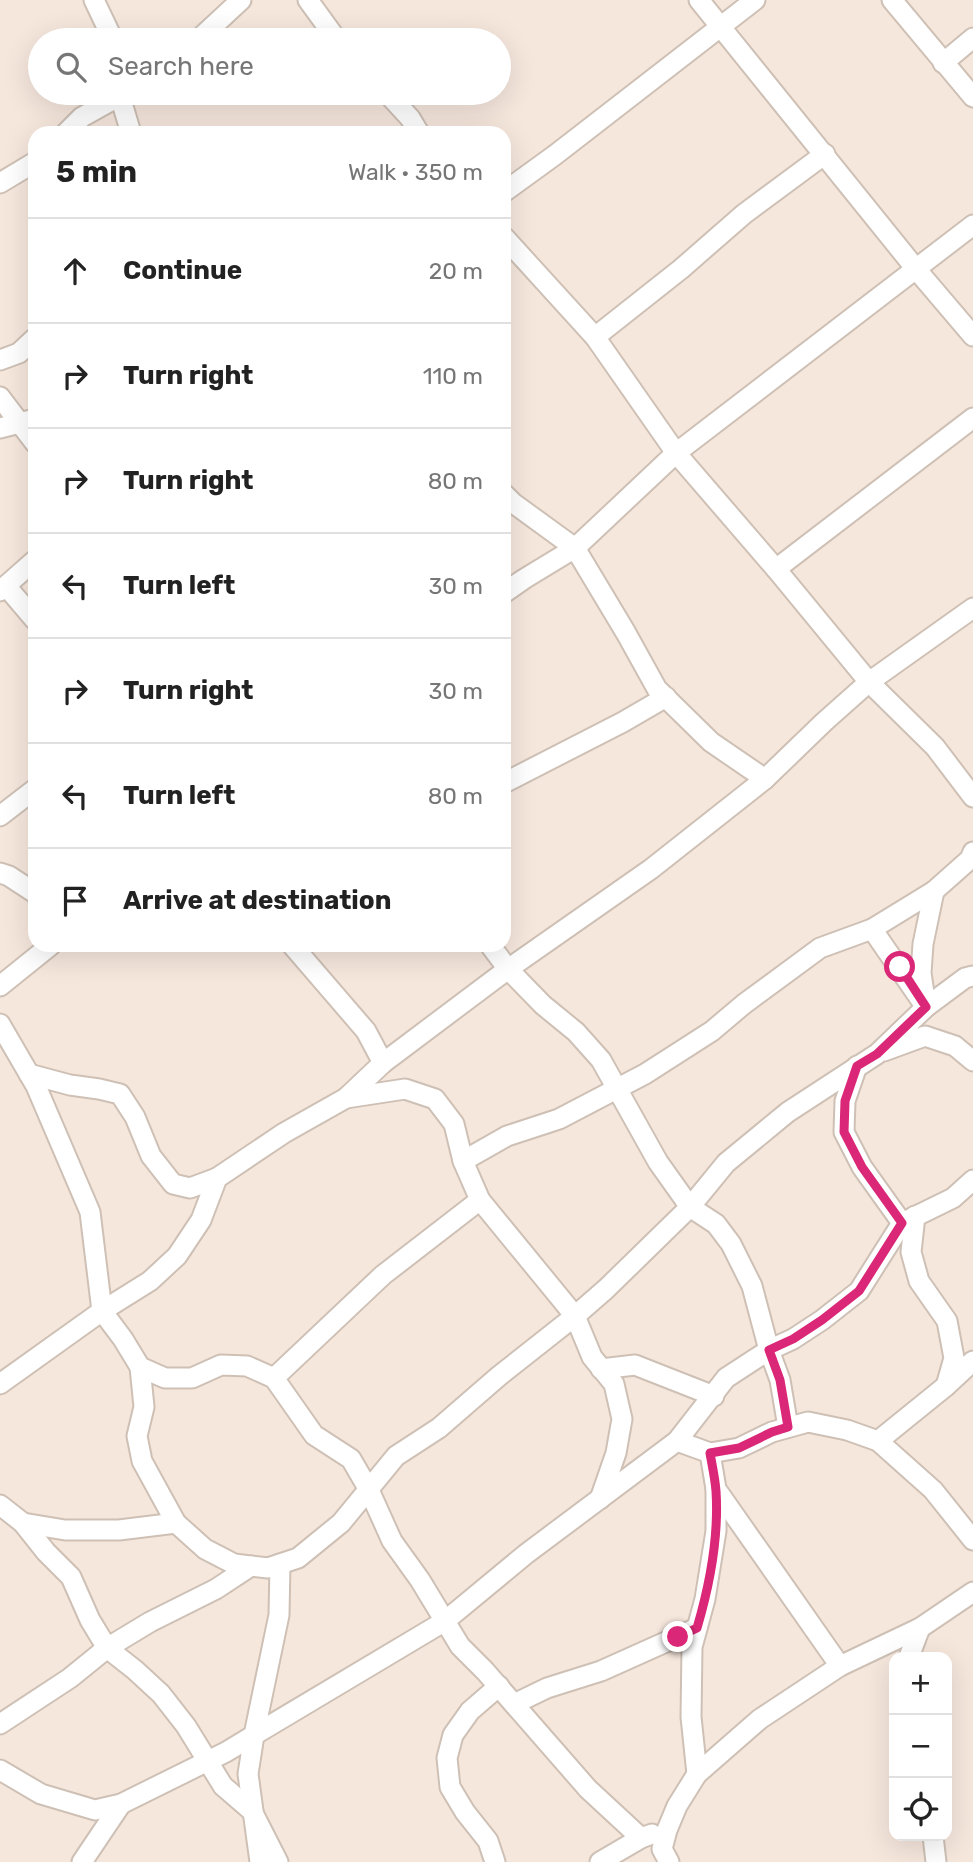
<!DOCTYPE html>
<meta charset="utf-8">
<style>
:root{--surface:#fff;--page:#f6f6f6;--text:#222;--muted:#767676;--line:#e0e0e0}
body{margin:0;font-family:Rubik,sans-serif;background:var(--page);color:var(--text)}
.controls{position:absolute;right:21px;bottom:21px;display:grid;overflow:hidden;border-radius:14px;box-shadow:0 7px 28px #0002}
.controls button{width:63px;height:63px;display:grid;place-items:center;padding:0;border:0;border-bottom:2px solid var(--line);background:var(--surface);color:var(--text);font:35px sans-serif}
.stop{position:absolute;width:21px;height:21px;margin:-16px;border:5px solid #db2777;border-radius:50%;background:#fff}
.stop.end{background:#db2777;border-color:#fff;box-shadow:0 2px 7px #0008}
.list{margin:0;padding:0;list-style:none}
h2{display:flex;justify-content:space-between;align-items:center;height:91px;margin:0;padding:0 28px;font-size:30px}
h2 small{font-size:23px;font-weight:400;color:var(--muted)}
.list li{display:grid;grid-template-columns:46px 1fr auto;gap:21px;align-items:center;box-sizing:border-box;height:105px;padding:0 28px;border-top:2px solid var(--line)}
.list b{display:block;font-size:26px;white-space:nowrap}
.list em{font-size:23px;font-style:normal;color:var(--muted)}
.icon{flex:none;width:38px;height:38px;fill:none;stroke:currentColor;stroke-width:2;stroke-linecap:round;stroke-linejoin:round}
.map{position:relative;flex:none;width:973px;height:1862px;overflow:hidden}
.search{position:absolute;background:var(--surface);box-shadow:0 7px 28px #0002;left:28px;top:28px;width:483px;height:77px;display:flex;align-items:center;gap:18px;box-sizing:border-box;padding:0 24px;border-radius:38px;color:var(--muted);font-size:26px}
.panel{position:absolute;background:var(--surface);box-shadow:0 7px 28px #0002;left:28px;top:126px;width:483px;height:826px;border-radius:21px}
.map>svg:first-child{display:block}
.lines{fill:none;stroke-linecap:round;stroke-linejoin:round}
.minor-casing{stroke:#cec0b5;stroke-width:23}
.minor{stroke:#fff;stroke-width:19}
.route{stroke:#db2777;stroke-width:9}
</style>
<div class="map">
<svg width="973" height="1862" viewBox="0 0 973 1862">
<rect width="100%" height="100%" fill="#f6e7dd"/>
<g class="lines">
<g class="minor-casing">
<g id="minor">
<path d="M94,0L113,40"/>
<path d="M308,0L337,40"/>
<path d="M699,0L916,269L973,336"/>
<path d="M892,0L973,97"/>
<path d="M198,40L241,0"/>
<path d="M943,63L973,38"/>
<path d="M119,93L131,133"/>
<path d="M387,93L410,118L419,133"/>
<path d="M66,133L82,117L125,93"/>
<path d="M0,183L35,162"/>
<path d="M504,192L555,155L755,0"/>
<path d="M504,237L595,337L676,453L776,569L869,682L935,747L973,797"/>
<path d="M595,337L681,269L744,214L825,154"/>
<path d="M0,360L19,353L35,338"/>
<path d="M0,397L35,443"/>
<path d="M0,428L31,420"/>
<path d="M504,494L513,503L575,548L626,633L657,689L711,742L765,779"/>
<path d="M776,569L973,418"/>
<path d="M6,586L35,620"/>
<path d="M0,591L35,560"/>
<path d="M504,593L524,579L575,548L676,453L973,225"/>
<path d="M504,783L623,722L666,697"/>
<path d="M0,816L35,789"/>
<path d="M0,873L9,876L35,893"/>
<path d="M872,929L923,1003"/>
<path d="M292,945L366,1031L383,1063"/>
<path d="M490,945L508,969L543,1005L576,1032L601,1060L658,1162L690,1207L716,1224L731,1244L752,1286L769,1350L780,1380L788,1427"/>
<path d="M0,986L51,945"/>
<path d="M926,1007L921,973L923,944L934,891"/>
<path d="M0,1024L36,1086L90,1212L102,1311L123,1339L140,1367L165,1378H192L221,1365L247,1366L274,1378L314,1435L351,1459L369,1490L392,1541L420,1580L460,1646L485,1671L588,1789L641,1838"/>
<path d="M884,1051L925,1036L955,1046L973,1061"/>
<path d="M857,1066L845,1101L844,1132L862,1167L902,1223"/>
<path d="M29,1074L70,1085L99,1089L120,1094L135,1117L151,1156L173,1184L190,1188L217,1178"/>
<path d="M346,1098L405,1089L435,1099L454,1124L463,1161L480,1200L575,1316L592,1357L614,1384L622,1419L616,1453L600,1499"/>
<path d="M463,1161L507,1136L559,1119L645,1074L712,1031L744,1004L820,948L872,929L934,891L970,859L973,852"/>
<path d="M915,1216L911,1252L919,1281L947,1321L954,1358L946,1386"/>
<path d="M140,1367L144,1407L137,1436L142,1461L176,1523L205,1549L234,1564L268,1568L298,1558L341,1523L396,1456L439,1428L499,1376L575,1316L606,1289L690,1207L726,1163L788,1112L877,1054L926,1007L965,978L973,976"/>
<path d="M601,1369L635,1365L714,1396"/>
<path d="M274,1378L383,1275L480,1200"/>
<path d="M0,1384L102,1311L150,1281L177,1256L201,1220L217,1178L284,1133L346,1098L383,1063L508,969L651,869L765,779L824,722L869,682L973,608"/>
<path d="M677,1441L710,1453L739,1448L772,1432L808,1422L847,1430L878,1441L933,1490L973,1540"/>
<path d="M878,1441L946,1386L973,1361"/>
<path d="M716,1489L840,1666"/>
<path d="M0,1505L23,1523L65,1530H119L176,1523"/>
<path d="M23,1523L46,1552L71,1577L90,1620L107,1648L135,1670L161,1694L186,1726L223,1786L252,1811L278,1862"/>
<path d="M909,1657L920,1628"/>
<path d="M514,1704L547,1688L601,1671L697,1628"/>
<path d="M0,1724L70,1678L107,1648L150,1622L216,1589L251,1566"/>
<path d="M0,1770L41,1794L95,1810L121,1804L226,1752L254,1735L279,1615L280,1564"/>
<path d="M697,1774L691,1717L692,1647L705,1599L716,1531V1489L710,1453"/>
<path d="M933,1836L936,1862"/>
<path d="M82,1862L121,1804"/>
<path d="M260,1862L248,1774L254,1735L445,1621L526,1554L677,1441L726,1378L769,1350L793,1339L822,1320L859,1291L902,1223L953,1198L973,1180"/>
<path d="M495,1862L488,1841L465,1812L450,1787L447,1758L453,1735L470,1711L499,1686"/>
<path d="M600,1862L641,1838L652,1834"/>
<path d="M669,1862L662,1849L667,1830L677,1806L697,1774L760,1719L840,1666L920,1628L973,1592"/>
</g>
</g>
<use href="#minor" class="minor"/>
</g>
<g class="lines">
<path class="route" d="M678,1637L697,1628C710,1584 719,1537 716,1491C715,1478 712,1465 710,1453L739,1448L772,1432L788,1427L780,1380L769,1350L793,1339L822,1320L859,1291L902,1223L862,1167L844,1132L845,1101L857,1066L877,1054L926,1007L900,967"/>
</g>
</svg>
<div class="controls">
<button>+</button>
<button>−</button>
<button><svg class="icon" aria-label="locate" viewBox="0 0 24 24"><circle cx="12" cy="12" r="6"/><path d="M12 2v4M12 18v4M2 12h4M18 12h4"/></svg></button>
</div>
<div class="stop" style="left:900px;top:967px"></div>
<div class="stop end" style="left:678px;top:1637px"></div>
<div class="search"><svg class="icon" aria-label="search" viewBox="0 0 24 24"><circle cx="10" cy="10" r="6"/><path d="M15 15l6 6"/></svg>Search here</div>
<section class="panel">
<h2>5 min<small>Walk · 350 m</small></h2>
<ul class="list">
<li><svg class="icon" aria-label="ahead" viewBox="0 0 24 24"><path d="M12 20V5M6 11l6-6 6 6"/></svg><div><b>Continue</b></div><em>20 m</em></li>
<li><svg class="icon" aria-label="right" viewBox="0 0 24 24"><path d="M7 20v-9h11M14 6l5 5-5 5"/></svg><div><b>Turn right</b></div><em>110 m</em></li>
<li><svg class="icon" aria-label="right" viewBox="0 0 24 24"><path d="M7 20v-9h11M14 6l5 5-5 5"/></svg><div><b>Turn right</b></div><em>80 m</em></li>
<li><svg class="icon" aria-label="left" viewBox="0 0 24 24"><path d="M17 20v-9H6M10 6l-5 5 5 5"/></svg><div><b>Turn left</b></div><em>30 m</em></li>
<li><svg class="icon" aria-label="right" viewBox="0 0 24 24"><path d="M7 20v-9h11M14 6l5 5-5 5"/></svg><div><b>Turn right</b></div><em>30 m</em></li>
<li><svg class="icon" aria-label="left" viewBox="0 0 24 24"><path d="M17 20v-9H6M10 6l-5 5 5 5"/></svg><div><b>Turn left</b></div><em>80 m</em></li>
<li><svg class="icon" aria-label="arrive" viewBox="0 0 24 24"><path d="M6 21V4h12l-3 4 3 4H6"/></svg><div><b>Arrive at destination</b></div></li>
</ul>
</section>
</div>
